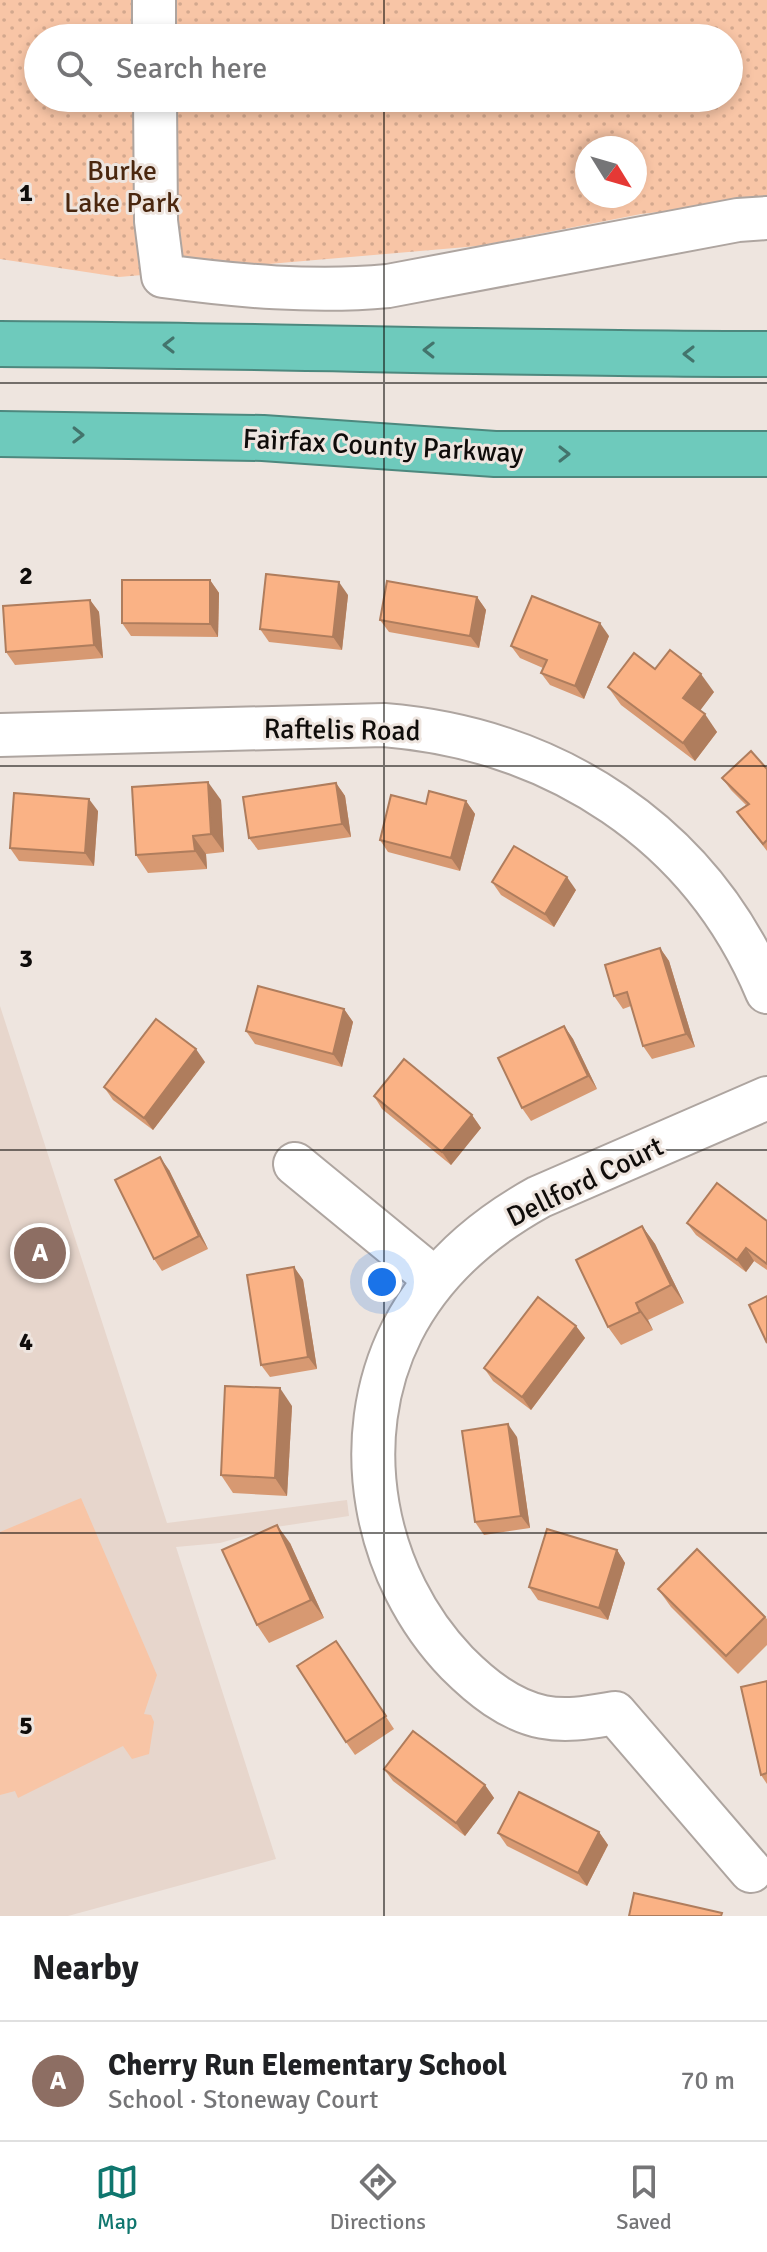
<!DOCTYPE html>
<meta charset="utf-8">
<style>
:root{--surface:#fff;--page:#f2f2f2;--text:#202124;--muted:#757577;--line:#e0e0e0;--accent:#0f766e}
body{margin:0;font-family:Signika,sans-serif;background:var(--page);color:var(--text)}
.compass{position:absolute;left:575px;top:136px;width:72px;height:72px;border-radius:50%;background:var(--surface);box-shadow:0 4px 12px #0003;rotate:127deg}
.you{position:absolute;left:382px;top:1282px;width:28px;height:28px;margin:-20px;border:6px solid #fff;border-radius:50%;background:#1a73e8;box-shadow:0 0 0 12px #1a73e833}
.badge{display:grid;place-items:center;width:52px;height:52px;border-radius:50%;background:var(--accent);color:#fff;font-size:26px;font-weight:700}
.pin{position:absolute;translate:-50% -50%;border:4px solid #fff;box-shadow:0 2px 8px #0006}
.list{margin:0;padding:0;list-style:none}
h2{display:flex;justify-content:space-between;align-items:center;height:104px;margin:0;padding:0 32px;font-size:34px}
h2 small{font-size:26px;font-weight:400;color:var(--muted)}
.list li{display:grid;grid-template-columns:52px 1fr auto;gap:24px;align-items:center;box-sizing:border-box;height:120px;padding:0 32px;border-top:2px solid var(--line)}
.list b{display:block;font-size:30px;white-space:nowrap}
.list p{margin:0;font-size:26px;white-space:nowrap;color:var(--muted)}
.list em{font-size:26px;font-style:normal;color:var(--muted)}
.icon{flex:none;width:44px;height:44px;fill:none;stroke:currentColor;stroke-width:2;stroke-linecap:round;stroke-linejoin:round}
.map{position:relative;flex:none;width:767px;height:1916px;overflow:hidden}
.search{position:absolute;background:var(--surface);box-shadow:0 4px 12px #0003;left:24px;right:24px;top:24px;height:88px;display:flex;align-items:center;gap:20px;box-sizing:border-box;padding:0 28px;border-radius:44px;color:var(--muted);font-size:30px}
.sheet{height:224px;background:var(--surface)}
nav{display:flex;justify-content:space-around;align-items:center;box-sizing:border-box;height:112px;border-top:2px solid var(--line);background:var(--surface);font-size:22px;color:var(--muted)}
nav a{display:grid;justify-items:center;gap:4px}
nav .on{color:var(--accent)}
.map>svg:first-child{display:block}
.built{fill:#e7d6cc}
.park{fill:url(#park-dots);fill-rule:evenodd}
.garden{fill:#f8c5a6}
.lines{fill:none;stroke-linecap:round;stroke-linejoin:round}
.minor-casing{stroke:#aea5a0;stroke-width:46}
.highway-casing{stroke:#4d887e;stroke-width:48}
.minor{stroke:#fff;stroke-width:42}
.highway{stroke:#6ecabc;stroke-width:44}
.wall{fill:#d79972}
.shaded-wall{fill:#af7d5d}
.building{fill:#fab285;stroke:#af7d5d;stroke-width:2}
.oneway{stroke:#43746c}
.grid{fill:none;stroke:#0f0c0a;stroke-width:2;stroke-opacity:0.55}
.labels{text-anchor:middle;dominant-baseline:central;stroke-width:6;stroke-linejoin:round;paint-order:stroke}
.park-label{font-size:28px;fill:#4a270f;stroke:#eee5df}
.street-label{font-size:28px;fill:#0f0c0a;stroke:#eee5df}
.grid-label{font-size:26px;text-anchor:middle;font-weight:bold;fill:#0f0c0a;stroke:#eee5df;stroke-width:6;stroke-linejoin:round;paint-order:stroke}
</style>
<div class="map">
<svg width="767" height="1916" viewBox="0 0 767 1916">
<defs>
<pattern id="park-dots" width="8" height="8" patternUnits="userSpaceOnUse" patternTransform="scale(2)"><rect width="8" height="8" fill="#f8c5a6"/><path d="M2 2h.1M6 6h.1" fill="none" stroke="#d3a88e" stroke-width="1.8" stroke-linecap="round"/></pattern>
</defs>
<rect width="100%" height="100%" fill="#eee5df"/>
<path class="built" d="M0,1006L167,1523L347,1500L349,1516L276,1527L220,1543L176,1547L276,1859L68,1916H0Z"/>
<path class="park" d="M0,0H767V200L641,214L478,246L119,277L0,259ZM38,38H729V98H38ZM587,148H635V196H587Z"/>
<path class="garden" d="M81,1498L157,1675L144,1714L151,1715L154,1722L149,1754L132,1759L123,1746L18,1798L15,1791L0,1795V1532Z"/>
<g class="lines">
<g class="minor-casing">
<g id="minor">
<path d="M154,0V38"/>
<path d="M155,98L156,221L163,276C237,286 314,293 388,286L738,220L767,218"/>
<path d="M0,735L384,725C554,739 700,832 767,992"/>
<path d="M295,1164L435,1279"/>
<path d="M751,1871L615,1713C591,1717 568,1722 543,1717C509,1710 481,1687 457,1663C374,1577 347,1440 402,1331C432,1272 481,1229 539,1197L767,1098"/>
</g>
</g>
<g class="highway-casing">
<g id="highway">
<path d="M0,344C256,345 511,354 767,354"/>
<path d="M0,434L263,438L495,454H767"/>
</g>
</g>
<use href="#minor" class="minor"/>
<use href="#highway" class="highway"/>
</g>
<g class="wall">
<path d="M210,580L219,593L218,637L131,636L122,623Z"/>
<path d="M348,595L342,650L269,642L260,629Z"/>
<path d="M477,597L486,610L479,648L389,632L380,620Z"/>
<path d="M90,600L99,612L103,658L15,665L6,652Z"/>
<path d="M609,636L584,699L550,685L541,673L543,668L520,658L511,646Z"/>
<path d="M655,669L714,692L700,710L717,732L695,761L621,705L608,687Z"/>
<path d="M767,769V851L737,812L746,805L731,790L722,778Z"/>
<path d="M336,783L345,796L351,837L258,850L249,838Z"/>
<path d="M221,800L224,852L206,854L207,869L148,873L136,855Z"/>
<path d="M466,801L475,814L460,871L388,852L380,840L426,804Z"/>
<path d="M98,811L94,866L19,861L10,848Z"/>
<path d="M492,882L576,890L554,927L501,895Z"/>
<path d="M660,948L669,961L695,1047L652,1059L643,1046L631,1006L623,1009L614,996Z"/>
<path d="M344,1009L353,1022L342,1067L255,1044L246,1031Z"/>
<path d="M564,1026L573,1039L597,1089L531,1121L522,1108Z"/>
<path d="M205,1062L153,1130L113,1100L104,1087Z"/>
<path d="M374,1096L472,1115L481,1128L451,1165L382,1109Z"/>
<path d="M169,1170L208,1249L162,1271L154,1259Z"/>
<path d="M767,1221V1270L754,1261L746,1272L696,1235L687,1223Z"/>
<path d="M642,1226L655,1244L684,1303L648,1320L653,1330L621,1345L608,1327Z"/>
<path d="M294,1267L303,1280L317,1369L270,1377L261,1365Z"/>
<path d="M576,1326L585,1338L531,1410L493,1381L484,1368Z"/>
<path d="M292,1406L287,1496L233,1493L221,1475Z"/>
<path d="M517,1437L530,1528L484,1535L475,1522Z"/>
<path d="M290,1543L324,1618L269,1643L257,1625Z"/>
<path d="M617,1550L625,1563L608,1620L538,1600L529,1587Z"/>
<path d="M658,1589L765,1617L767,1619V1645L738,1674L671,1607Z"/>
<path d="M345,1654L394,1729L355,1755L346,1742Z"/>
<path d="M767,1681V1784L761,1775Z"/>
<path d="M384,1769L485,1785L494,1798L465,1836L393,1781Z"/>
<path d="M599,1832L608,1845L587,1886L507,1846L498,1833Z"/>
</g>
<g class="shaded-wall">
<path d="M210,580L219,593L218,637L210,624Z"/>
<path d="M339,582L348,595L342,650L333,637Z"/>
<path d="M477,597L486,610L479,648L470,636Z"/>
<path d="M90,600L99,612L103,658L94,645Z"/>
<path d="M600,623L609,636L584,699L575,686Z"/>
<path d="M701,674L714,692L696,716L683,698Z"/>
<path d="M705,714L717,732L695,761L683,743Z"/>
<path d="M208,782L221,800L224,852L211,834Z"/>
<path d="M336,783L345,796L351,837L342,824Z"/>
<path d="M89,799L98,811L94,866L85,853Z"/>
<path d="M466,801L475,814L460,871L451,858Z"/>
<path d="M193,836L206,854L207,869L195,851Z"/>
<path d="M567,877L576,890L554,927L545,914Z"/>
<path d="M660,948L669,961L695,1047L686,1034Z"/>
<path d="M344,1009L353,1022L342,1067L333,1054Z"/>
<path d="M564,1026L573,1039L597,1089L588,1076Z"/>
<path d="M196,1049L205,1062L153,1130L144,1118Z"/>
<path d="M472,1115L481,1128L451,1165L442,1152Z"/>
<path d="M160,1157L169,1170L208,1249L199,1236Z"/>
<path d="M642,1226L655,1244L684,1303L671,1285Z"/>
<path d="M746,1248L754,1261L746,1272L737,1260Z"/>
<path d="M294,1267L303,1280L317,1369L308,1357Z"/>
<path d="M636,1303L648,1320L653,1330L640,1312Z"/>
<path d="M576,1326L585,1338L531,1410L522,1397Z"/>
<path d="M280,1388L292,1406L287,1496L275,1478Z"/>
<path d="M508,1424L517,1437L530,1528L521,1516Z"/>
<path d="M277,1525L290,1543L324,1618L311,1600Z"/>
<path d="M617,1550L625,1563L608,1620L599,1608Z"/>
<path d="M485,1785L494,1798L465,1836L456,1823Z"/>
<path d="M599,1832L608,1845L587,1886L578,1873Z"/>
</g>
<g class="building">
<path d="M266,574L339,582L333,637L260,629Z"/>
<path d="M122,580H210V624L122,623Z"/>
<path d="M387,581L477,597L470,636L380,620Z"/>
<path d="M532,596L600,623L575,686L541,673L547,660L511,646Z"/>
<path d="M90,600L94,645L6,652L3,606Z"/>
<path d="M670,650L701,674L683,698L705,714L683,743L608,687L634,653L655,669Z"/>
<path d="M751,751L767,769V840L763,844L737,812L749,804L722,778Z"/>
<path d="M208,782L211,834L193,836L195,851L136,855L132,787Z"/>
<path d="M336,783L342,824L249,838L243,797Z"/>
<path d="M429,791L466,801L451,858L380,840L391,795L426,804Z"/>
<path d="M14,793L89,799L85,853L10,848Z"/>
<path d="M514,846L567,877L545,914L492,882Z"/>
<path d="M660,948L686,1034L643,1046L627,992L614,996L605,965Z"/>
<path d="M258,986L344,1009L333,1054L246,1031Z"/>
<path d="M156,1019L196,1049L144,1118L104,1087Z"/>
<path d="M564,1026L588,1076L522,1108L498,1058Z"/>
<path d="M404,1059L472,1115L442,1152L374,1096Z"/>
<path d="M160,1157L199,1236L154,1259L115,1180Z"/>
<path d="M717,1183L767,1221V1264L746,1248L737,1260L687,1223Z"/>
<path d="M642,1226L671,1285L636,1303L640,1312L608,1327L576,1260Z"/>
<path d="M294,1267L308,1357L261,1365L247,1275Z"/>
<path d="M767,1296V1343L749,1305Z"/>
<path d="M538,1297L576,1326L522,1397L484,1368Z"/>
<path d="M225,1386L280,1388L275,1478L221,1475Z"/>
<path d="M508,1424L521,1516L475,1522L462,1431Z"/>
<path d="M277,1525L311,1600L257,1625L222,1550Z"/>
<path d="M547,1529L617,1550L599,1608L529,1587Z"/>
<path d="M697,1549L765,1617L726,1656L658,1589Z"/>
<path d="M336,1641L386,1716L346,1742L297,1666Z"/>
<path d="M767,1681V1773L761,1775L741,1687Z"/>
<path d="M413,1731L485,1785L456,1823L384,1769Z"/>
<path d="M519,1792L599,1832L578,1873L498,1833Z"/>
<path d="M634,1893L722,1913L721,1916H629Z"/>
</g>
<defs><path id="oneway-chevron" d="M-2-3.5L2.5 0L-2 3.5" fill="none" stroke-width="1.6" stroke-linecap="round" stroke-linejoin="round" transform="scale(2)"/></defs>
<g class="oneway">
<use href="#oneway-chevron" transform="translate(169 345) rotate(-180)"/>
<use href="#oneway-chevron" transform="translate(429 350) rotate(-179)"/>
<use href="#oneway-chevron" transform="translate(689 354) rotate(180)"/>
<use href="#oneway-chevron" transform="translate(78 435) rotate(1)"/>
<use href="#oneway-chevron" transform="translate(564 454)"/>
</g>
<path class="grid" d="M384,0V38M384,98V1916M0,383H767M0,766H767M0,1150H767M0,1533H767"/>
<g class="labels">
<g class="park-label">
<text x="122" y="171">Burke<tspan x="122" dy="32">Lake Park</tspan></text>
</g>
<g class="street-label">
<text transform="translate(383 446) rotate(3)">Fairfax County Parkway</text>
<text transform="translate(342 730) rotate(1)">Raftelis Road</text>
<text transform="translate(585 1182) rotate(-26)">Dellford Court</text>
</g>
</g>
<g class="grid-label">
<text x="26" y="201">1</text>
<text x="26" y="584">2</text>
<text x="26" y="967">3</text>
<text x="26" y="1350">4</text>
<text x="26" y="1734">5</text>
</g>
</svg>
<svg class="compass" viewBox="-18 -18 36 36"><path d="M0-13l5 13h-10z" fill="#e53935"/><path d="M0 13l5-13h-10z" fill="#757577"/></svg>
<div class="you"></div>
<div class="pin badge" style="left:40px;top:1253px;background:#8d6e63">A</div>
<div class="search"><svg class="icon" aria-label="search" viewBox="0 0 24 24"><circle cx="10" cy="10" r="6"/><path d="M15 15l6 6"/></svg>Search here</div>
</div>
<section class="sheet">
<h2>Nearby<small></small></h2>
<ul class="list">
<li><span class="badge" style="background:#8d6e63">A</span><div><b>Cherry Run Elementary School</b><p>School · Stoneway Court</p></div><em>70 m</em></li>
</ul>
</section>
<nav>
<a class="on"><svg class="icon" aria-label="map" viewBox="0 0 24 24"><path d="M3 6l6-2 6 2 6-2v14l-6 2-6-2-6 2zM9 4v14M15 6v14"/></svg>Map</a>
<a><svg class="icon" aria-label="directions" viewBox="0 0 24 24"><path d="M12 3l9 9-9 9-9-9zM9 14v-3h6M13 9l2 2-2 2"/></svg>Directions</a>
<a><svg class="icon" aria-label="saved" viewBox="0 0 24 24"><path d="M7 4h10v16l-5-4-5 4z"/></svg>Saved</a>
</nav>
